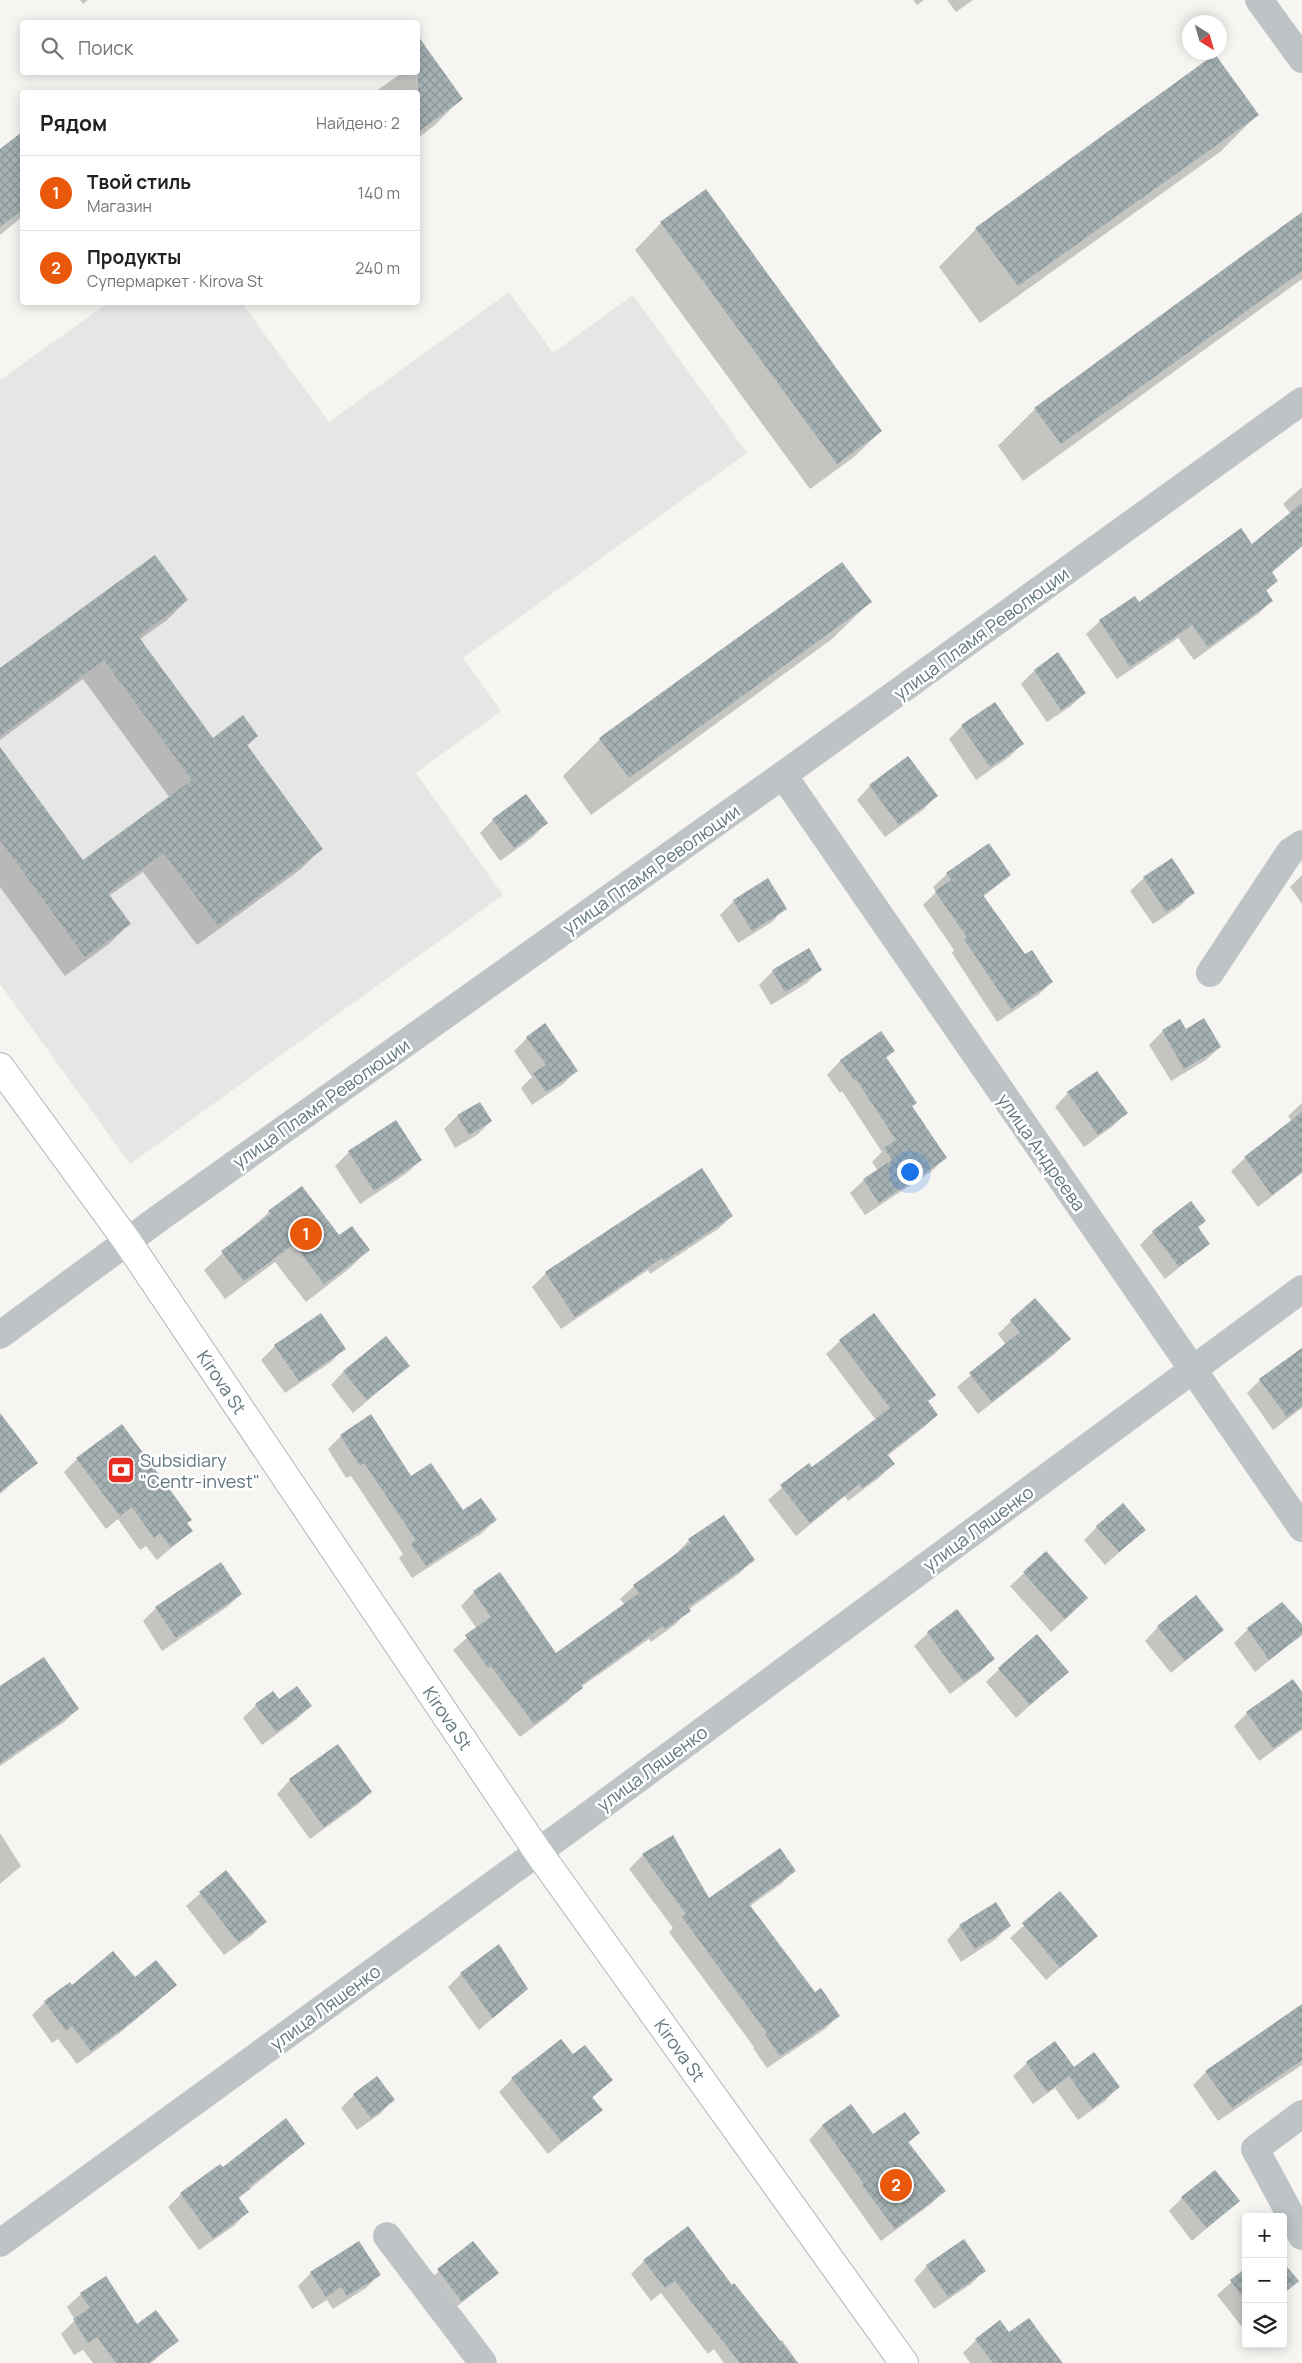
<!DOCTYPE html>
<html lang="ru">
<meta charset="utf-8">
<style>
:root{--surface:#fff;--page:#f6f6f6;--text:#222;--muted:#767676;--line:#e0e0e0;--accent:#ea580c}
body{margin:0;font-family:Manrope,sans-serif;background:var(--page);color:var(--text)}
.controls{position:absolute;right:15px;bottom:15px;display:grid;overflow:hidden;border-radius:5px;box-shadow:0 2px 12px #0003}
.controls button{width:45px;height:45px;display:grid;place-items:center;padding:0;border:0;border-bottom:1px solid var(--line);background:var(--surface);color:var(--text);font:25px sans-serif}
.compass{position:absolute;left:1182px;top:15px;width:45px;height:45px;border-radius:50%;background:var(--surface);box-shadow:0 2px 12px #0003;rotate:143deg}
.you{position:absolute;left:909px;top:1171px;width:18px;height:18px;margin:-12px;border:4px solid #fff;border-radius:50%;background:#1a73e8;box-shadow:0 0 0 8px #1a73e833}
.badge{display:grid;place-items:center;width:32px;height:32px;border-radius:50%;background:var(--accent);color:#fff;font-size:16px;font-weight:700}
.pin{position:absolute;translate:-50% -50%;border:2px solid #fff;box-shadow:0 1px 5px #0006}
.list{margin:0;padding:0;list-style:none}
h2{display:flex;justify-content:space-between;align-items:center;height:65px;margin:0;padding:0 20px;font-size:21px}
h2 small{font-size:16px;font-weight:400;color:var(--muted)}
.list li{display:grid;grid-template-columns:32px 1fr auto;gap:15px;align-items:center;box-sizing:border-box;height:75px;padding:0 20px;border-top:1px solid var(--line)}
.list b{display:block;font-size:19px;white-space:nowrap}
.list p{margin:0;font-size:16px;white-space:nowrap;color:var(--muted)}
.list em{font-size:16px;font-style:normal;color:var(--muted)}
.icon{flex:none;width:28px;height:28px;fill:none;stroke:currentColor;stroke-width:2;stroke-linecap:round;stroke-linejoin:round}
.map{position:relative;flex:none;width:1302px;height:2363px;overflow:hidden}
.search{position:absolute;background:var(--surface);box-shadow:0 2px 12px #0003;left:20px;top:20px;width:400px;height:55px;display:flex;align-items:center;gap:12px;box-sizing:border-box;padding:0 18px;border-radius:5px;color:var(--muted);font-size:19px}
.panel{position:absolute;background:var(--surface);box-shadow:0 2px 12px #0003;left:20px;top:90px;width:400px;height:215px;border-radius:5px}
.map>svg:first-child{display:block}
.built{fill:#e6e7e5}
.shadow{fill:#0003}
.building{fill:url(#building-cross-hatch)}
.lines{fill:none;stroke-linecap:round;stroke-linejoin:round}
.major-casing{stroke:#b0b6b9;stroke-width:30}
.minor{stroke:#bec4c6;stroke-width:28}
.major{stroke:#fff;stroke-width:28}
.labels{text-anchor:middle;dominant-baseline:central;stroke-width:5;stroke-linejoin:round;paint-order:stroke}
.street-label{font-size:18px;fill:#60767d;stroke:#fff}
.poi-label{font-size:18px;fill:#60767d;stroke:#fff;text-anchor:start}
</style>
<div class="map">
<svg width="1302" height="2363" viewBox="0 0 1302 2363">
<defs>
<pattern id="building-cross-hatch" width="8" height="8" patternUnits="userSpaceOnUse" patternTransform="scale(1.25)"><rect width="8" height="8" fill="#a5b1b3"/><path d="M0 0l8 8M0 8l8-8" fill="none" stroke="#8a9597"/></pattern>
</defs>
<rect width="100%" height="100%" fill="#f6f5f2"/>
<path class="built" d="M509,292L553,353L633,295L747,453L463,658L501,711L416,773L503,895L130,1164L0,984V380L108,303H242L329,422Z"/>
<g class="shadow">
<path d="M80,0H88L83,4Z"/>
<path d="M913,0H924L917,5Z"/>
<path d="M947,0H973L956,12Z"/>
<path d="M429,54L461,99L435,125L418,138V92H375L403,72H418V62Z"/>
<path d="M1257,115L1220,152L980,323L939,267L976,229Z"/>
<path d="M22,134V217L0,235V151Z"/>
<path d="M1302,213V279L1023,481L998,446L1035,409Z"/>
<path d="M661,223L881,431L854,457L810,489L635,250Z"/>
<path d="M1302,487V546L1271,573L1277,581L1265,592L1271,601L1258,614L1194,660L1178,638L1117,679L1086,634L1100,621L1135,597L1139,603L1252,546L1291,514L1283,504Z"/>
<path d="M187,600L167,620L139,640L212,739L257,736L247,746L321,849L301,869L197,945L143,872L109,896L129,924L109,944L65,976L0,887V749L82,862L170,798L83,679L0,740V670Z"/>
<path d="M870,602L832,639L591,815L563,776L600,739Z"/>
<path d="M1058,654L1085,693L1071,706L1047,722L1021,684L1034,671Z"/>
<path d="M962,726L1022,744L1009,757L976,780L949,739Z"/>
<path d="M870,786L936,796L923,810L885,837L857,800Z"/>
<path d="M493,820L546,823L533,837L500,861L480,833Z"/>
<path d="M947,874L1010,875L983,897L1025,956L1052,982L1038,995L997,1022L952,953L954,950L923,905L936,892L933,887Z"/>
<path d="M1302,875V904L1290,887Z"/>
<path d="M1144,878L1193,893L1180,906L1153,924L1130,891Z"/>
<path d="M734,901L785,908L772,922L738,943L720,915Z"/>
<path d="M808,949L820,970L807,983L771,1005L759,985L773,971Z"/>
<path d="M1180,1021L1185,1030L1220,1047L1206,1060L1171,1081L1149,1045L1163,1031Z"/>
<path d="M880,1033L893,1051L886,1058L916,1103L911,1107L945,1158L932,1171L865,1215L850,1193L864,1180L878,1171L872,1162L882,1152L842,1091L840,1093L827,1075L840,1061Z"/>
<path d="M527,1038L576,1071L563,1084L532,1105L521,1088L532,1077L514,1051Z"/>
<path d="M1068,1093L1126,1113L1113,1126L1084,1147L1055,1107Z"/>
<path d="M1302,1103V1173L1258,1207L1231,1171L1245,1158L1292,1121L1288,1116Z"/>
<path d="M457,1116L491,1121L477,1135L455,1148L444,1129Z"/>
<path d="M349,1152L421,1160L407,1173L360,1204L335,1166Z"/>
<path d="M702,1170L732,1216L718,1229L650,1274L648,1270L561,1329L532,1287L546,1273Z"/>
<path d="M269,1212L339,1237L368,1250L350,1268L306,1302L275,1262L225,1299L204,1270Z"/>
<path d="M1205,1221L1197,1228L1208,1244L1165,1279L1140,1245L1153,1232Z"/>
<path d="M320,1315L344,1348L331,1362L285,1393L261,1360L275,1346Z"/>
<path d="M1011,1321L1069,1339L1056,1353L978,1414L957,1387L1006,1345L998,1334Z"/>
<path d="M840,1341L927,1402L937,1415L923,1428L887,1456L893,1464L880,1477L848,1501L845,1496L796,1536L768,1500L809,1464L812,1468L876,1420L826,1354Z"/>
<path d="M408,1366L353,1413L331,1385L344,1371Z"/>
<path d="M1302,1367V1408L1273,1430L1247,1393L1260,1380Z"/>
<path d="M0,1418L36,1462L0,1494Z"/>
<path d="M341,1436L462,1512L495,1520L482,1533L412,1578L399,1558L403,1554L351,1476L346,1478L328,1449Z"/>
<path d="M77,1459L191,1531L157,1560L146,1546L140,1550L118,1519L106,1529L64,1472Z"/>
<path d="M1097,1527L1144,1530L1105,1565L1084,1540Z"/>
<path d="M689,1540L754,1559L740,1573L688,1610L676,1624L651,1642L649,1639L581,1687L568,1701L520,1737L453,1650L477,1629L461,1606L474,1592L556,1654L625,1605L620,1599L634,1586L676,1554Z"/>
<path d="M1046,1553L1073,1612L1051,1632L1010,1586Z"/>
<path d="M241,1594L227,1607L162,1651L143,1621L156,1608Z"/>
<path d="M1282,1604L1302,1626V1634L1255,1672L1234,1643L1248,1629Z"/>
<path d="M1158,1627L1222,1630L1171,1673L1145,1641Z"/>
<path d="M928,1633L993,1659L980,1672L950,1694L914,1646Z"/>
<path d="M999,1669L1067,1672L1016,1718L986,1682Z"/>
<path d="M0,1688L78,1709L64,1722L0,1766Z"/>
<path d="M1302,1694V1730L1259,1761L1234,1726L1247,1713Z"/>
<path d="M278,1701L310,1706L297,1719L262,1745L243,1718L256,1705Z"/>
<path d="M290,1780L371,1792L357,1805L310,1839L277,1794Z"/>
<path d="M0,1833L21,1866L0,1884Z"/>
<path d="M672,1837L709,1900L794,1871L781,1884L750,1906L814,1994L838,2016L825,2029L767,2068L753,2048L754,2047L669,1932L673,1928L629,1869L643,1855Z"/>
<path d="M226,1871L265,1922L252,1935L224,1955L186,1906Z"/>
<path d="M1060,1893L1096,1936L1046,1980L1010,1938Z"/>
<path d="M960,1926H1009L996,1939L961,1962L947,1940Z"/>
<path d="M461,1974L526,1989L479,2030L448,1987Z"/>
<path d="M135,1979L175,1985L121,2032L77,2064L58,2039L52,2043L32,2015L45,2002L72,1987Z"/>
<path d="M1302,2005V2065L1218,2121L1193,2085L1206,2072Z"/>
<path d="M573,2056L611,2080L592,2098L601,2110L548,2154L499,2092L512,2079Z"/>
<path d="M1027,2063L1118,2087L1105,2101L1078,2120L1055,2088L1033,2104L1013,2076Z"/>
<path d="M354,2095L393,2100L380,2114L357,2130L341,2108Z"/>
<path d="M851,2106L873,2136L919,2133L908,2143L944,2191L931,2204L881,2241L809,2140L822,2126Z"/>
<path d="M304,2144L238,2199L247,2212L234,2226L199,2250L168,2207L181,2194L223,2169Z"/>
<path d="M1182,2198L1238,2201L1192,2241L1169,2211Z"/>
<path d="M473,2242L497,2273L448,2314L424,2284Z"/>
<path d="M644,2261L732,2286L779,2342L782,2340L798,2363H724L714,2349L708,2354L661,2293L651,2301L631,2274Z"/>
<path d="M927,2266L984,2271L971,2284L934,2309L914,2280Z"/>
<path d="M1246,2269V2324L1242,2327L1217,2295Z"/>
<path d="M311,2273L379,2275L366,2288L333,2309L327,2300L312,2309L298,2286Z"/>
<path d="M81,2294L136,2326L177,2341L151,2363H93L83,2350L74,2355L61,2334L75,2320L67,2307Z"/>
<path d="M1009,2334L1047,2342L1063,2363H970L963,2353L976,2340Z"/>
</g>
<g class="building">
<path d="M418,36L463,99L418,132Z"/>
<path d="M1215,54L1259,115L1018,286L975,228Z"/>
<path d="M22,132V210L0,227V149Z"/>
<path d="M706,189L882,431L837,464L660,222Z"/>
<path d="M1302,212V271L1061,444L1034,408Z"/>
<path d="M1302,503V546L1272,572L1278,581L1266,590L1273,601L1208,647L1192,625L1130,667L1099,620L1135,596L1139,602L1241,528L1252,544Z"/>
<path d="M155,555L188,600L138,636L213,738L243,715L258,736L247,745L323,849L218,926L164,853L108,893L131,924L85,957L0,840V747L83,860L192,780L104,660L0,736V668Z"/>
<path d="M842,562L872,602L629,778L599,738Z"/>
<path d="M1058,652L1086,693L1061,710L1034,670Z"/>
<path d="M995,702L1024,744L990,767L961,725Z"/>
<path d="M908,756L938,796L899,825L869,785Z"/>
<path d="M526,794L548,823L514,848L492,819Z"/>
<path d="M989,843L1011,875L983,895L1025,954L1032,950L1053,982L1011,1009L964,939L967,937L935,891L951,880L946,873Z"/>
<path d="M1172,858L1195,893L1166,912L1143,877Z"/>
<path d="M768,878L787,909L752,931L733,900Z"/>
<path d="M809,948L822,970L785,992L772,970Z"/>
<path d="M1204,1018L1221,1047L1184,1069L1162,1030L1180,1019L1186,1029Z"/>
<path d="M545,1023L578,1071L546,1092L533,1073L546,1065L526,1037Z"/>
<path d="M881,1031L895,1051L886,1057L917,1103L912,1106L947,1158L879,1203L863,1179L892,1160L884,1148L896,1140L856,1079L854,1080L840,1060Z"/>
<path d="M1097,1071L1128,1113L1098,1135L1067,1092Z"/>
<path d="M480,1102L492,1121L469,1135L457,1115Z"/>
<path d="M1302,1112V1172L1272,1195L1244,1157Z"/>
<path d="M396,1120L422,1160L374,1191L348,1151Z"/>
<path d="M702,1168L733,1216L664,1261L662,1258L575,1317L545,1272Z"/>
<path d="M302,1186L339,1235L352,1226L370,1250L324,1284L294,1244L244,1281L221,1251L271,1214L268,1211Z"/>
<path d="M1191,1201L1206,1221L1198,1227L1210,1244L1179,1267L1152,1231Z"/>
<path d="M1035,1298L1071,1339L992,1402L969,1373L1020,1332L1010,1320Z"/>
<path d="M321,1313L346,1349L299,1381L274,1345Z"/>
<path d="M874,1313L936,1395L928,1401L938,1415L887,1454L895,1464L862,1488L859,1484L810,1523L780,1485L809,1463L812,1467L890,1408L839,1340Z"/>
<path d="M386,1336L410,1366L367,1400L343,1371Z"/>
<path d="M1302,1348V1406L1287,1417L1259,1379Z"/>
<path d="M0,1413L38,1463L0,1492Z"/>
<path d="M371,1414L411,1476L431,1463L463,1510L481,1498L497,1520L426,1566L411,1544L416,1540L364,1463L360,1466L340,1435Z"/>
<path d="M122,1424L192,1520L187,1523L193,1531L171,1547L160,1533L154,1538L132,1507L120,1516L76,1458Z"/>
<path d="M1123,1503L1146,1530L1119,1552L1096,1526Z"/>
<path d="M724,1515L755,1560L688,1607L691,1611L665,1629L663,1626L581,1685L583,1688L534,1724L491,1666L488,1668L465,1635L491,1617L473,1591L500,1572L556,1653L639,1593L633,1585L691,1543L688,1539Z"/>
<path d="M1046,1551L1088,1598L1065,1619L1023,1572Z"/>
<path d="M221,1562L242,1594L176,1638L155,1607Z"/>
<path d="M1196,1595L1224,1630L1185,1661L1157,1626Z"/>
<path d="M1282,1602L1302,1624V1635L1269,1660L1247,1628Z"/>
<path d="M957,1609L995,1659L964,1682L927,1632Z"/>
<path d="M1037,1634L1069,1672L1030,1705L998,1668Z"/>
<path d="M44,1657L79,1709L0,1763V1686Z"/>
<path d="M1293,1679L1302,1692V1728L1273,1748L1246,1712Z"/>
<path d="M297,1686L312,1706L276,1732L255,1704L273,1691L279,1699Z"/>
<path d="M338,1744L372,1792L324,1827L289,1779Z"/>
<path d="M673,1835L709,1898L780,1848L796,1871L749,1904L815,1992L821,1988L840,2016L780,2056L765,2034L767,2033L682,1917L686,1914L642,1854Z"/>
<path d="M226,1870L267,1922L238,1942L199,1892Z"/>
<path d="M1060,1891L1098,1936L1060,1968L1022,1923Z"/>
<path d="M996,1902L1011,1926L975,1949L959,1925Z"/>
<path d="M499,1944L528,1989L493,2018L460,1973Z"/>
<path d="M113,1951L135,1977L156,1960L177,1985L136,2019L91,2051L72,2026L66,2031L44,2001L70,1982L72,1985Z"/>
<path d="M1302,2004V2060L1232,2108L1205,2071Z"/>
<path d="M561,2039L573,2054L585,2045L613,2080L592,2097L603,2110L562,2142L511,2078Z"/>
<path d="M1055,2041L1074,2067L1094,2052L1120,2087L1092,2108L1069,2076L1047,2092L1026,2062Z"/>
<path d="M377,2076L395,2100L371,2118L353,2094Z"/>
<path d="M851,2104L873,2134L905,2112L920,2133L908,2142L946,2191L895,2229L862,2185L864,2184L822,2125Z"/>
<path d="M286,2118L305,2144L248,2187L250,2189L238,2197L249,2212L213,2238L180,2193L220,2164L223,2167Z"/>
<path d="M1215,2170L1240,2201L1207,2228L1181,2197Z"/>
<path d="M688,2226L732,2285L734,2283L798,2363H740L675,2281L665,2288L643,2260Z"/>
<path d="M964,2239L986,2271L948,2297L926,2265Z"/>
<path d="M359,2241L381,2275L347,2296L341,2287L326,2297L310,2272Z"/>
<path d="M473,2241L499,2273L462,2302L437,2269Z"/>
<path d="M1283,2262L1299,2281L1283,2294Z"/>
<path d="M1246,2268V2301L1230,2280Z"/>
<path d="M106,2276L137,2324L156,2310L179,2341L148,2363H116L97,2337L88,2343L73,2319L90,2308L80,2293Z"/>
<path d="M1029,2318L1062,2363H993L975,2339L1000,2320L1009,2332Z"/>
</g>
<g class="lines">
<g class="major-casing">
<path id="major" d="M0,1067L127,1241L538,1852L904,2363"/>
</g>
<g class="minor">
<path d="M1259,0L1302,59"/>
<path d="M783,775L1302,1528"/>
<path d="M1210,973L1290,852L1302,844"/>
<path d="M0,1335L162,1216L783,775L1302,401"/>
<path d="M1302,2114L1255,2149L1302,2236"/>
<path d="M387,2236L483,2363"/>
<path d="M0,2243L582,1820L1302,1289"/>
</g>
<use href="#major" class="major"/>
</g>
<defs>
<g id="bank-square" transform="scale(1.4375)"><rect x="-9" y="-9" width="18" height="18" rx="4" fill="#e52b22" stroke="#fff"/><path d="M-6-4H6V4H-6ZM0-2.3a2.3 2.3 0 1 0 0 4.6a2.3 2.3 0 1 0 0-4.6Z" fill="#fff"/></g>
</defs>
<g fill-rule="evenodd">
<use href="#bank-square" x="121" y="1470"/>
</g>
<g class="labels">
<g class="street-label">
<text transform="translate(981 633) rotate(-36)">улица Пламя Революции</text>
<text transform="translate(651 869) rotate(-35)">улица Пламя Революции</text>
<text transform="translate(321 1103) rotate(-35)">улица Пламя Революции</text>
<text transform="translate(1042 1152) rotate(55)">улица Андреева</text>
<text transform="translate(222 1382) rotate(56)">Kirova St</text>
<text transform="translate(978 1528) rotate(-36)">улица Ляшенко</text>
<text transform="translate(448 1718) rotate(56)">Kirova St</text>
<text transform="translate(652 1768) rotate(-36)">улица Ляшенко</text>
<text transform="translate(325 2007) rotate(-36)">улица Ляшенко</text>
<text transform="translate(680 2050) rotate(54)">Kirova St</text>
</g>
<g class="poi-label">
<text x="140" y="1460">Subsidiary<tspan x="140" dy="21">"Centr-invest"</tspan></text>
</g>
</g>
</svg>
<div class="controls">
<button>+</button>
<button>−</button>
<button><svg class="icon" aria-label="layers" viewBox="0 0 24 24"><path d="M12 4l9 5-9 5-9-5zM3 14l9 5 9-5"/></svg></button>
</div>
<svg class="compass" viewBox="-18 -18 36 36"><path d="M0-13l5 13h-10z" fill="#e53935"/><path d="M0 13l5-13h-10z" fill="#767676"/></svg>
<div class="you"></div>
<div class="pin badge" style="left:306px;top:1234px">1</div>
<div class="pin badge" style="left:896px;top:2185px">2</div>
<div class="search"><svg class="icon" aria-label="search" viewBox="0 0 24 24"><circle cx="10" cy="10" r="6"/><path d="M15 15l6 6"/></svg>Поиск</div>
<section class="panel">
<h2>Рядом<small>Найдено: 2</small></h2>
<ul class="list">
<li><span class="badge">1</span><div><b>Твой стиль</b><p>Магазин</p></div><em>140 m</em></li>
<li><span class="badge">2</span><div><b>Продукты</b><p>Супермаркет · Kirova St</p></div><em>240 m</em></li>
</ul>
</section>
</div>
